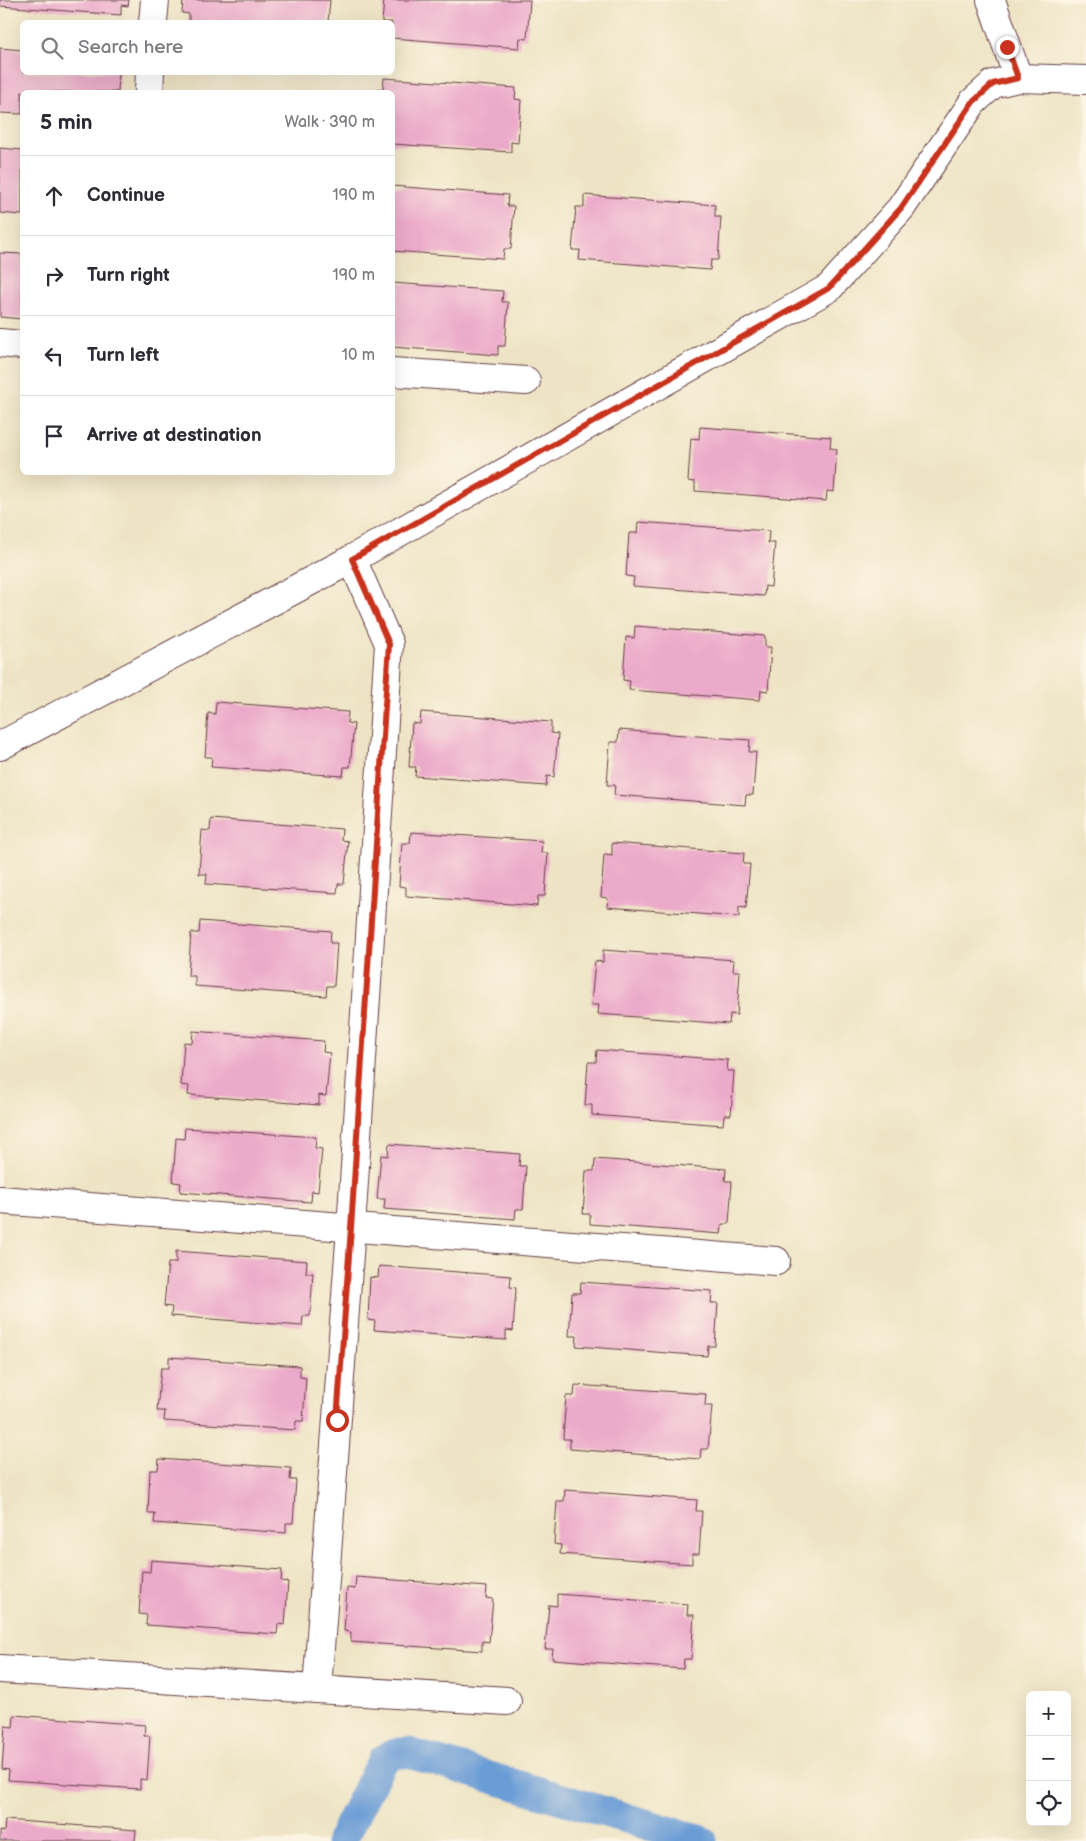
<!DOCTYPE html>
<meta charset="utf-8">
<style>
:root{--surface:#fff;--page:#f2f2f3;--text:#2b2b33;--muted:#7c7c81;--line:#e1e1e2}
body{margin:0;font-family:"Balsamiq Sans",sans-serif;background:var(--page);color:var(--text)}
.controls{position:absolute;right:15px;bottom:15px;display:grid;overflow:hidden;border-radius:8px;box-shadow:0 5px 20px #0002}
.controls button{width:45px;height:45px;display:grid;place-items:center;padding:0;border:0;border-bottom:1px solid var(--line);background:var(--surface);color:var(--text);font:25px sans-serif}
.stop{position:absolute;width:15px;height:15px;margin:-11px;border:4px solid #c8321e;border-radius:50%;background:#fff}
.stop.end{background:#c8321e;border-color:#fff;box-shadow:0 1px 5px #0008}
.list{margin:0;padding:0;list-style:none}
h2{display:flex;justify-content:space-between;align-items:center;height:65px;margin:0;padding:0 20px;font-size:21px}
h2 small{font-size:16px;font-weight:400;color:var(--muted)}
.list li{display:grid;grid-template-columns:32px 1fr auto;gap:15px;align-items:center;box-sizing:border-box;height:80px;padding:0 20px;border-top:1px solid var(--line)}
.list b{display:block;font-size:19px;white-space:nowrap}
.list em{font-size:16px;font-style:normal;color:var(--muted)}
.icon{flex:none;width:28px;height:28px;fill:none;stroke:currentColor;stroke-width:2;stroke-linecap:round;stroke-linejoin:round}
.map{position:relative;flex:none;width:1086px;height:1841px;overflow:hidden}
.search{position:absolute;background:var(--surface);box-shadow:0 5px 20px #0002;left:20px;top:20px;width:375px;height:55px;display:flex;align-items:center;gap:12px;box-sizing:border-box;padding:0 18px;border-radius:8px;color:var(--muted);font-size:19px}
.panel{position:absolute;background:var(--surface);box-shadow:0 5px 20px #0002;left:20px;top:90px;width:375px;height:385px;border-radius:8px}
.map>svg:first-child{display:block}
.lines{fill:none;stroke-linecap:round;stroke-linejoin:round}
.canal{stroke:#6a9cd5;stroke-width:31}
.building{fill:#ecaaca}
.minor-casing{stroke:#633d42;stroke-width:30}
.minor{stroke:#fff;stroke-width:28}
.route{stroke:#c8321e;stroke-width:6}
</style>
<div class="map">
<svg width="1086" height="1841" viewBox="0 0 1086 1841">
<rect width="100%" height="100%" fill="#fcf5e5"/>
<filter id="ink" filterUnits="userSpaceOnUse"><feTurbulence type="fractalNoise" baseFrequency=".02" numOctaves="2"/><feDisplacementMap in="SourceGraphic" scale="10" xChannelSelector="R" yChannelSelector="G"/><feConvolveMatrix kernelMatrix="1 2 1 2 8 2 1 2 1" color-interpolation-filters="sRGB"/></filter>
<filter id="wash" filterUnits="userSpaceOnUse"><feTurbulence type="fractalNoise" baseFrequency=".0096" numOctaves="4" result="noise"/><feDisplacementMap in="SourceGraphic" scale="20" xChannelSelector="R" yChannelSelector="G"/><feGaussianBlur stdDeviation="1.12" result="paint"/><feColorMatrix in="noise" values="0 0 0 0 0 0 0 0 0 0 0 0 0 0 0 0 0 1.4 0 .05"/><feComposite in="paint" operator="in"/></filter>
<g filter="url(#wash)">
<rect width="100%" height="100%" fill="#eee4c5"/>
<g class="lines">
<path class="canal" d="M341,1841L382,1761C391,1754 398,1752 409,1753L702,1841"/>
</g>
<g id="blocks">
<g class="building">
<path d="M0,0H129L128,6L121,5V15L0,6Z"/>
<path d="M183,0H330L328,22H189V14L182,13Z"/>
<path d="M384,0H530L527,39L520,38L519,48L392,38V22H382Z"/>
<path d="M0,48L22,50V72H119L118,92H22V114L0,113Z"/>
<path d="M384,78L516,88L515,99L521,100L518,143L511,142V152L392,144V92H376V89L383,90Z"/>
<path d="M0,148L22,150V215L0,213Z"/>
<path d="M392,186L508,195L507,206H514L511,249H504L503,259L392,251Z"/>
<path d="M584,195L715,205V217H721L718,260H711L710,270L579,260L580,250H572L576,207H584Z"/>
<path d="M0,253L22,254V319L0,317Z"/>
<path d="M392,283L503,291L502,302H508L505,346H498V355L392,347Z"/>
<path d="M700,427L831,437L830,448L837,449L834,492L827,491L826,501L695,491V482L688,481L691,438L699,439Z"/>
<path d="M638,522L769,531L768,543H775L771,587L765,586L764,596L633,586L634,577L626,576L629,533H637Z"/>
<path d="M635,626L765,636V647H771L768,691L761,690L760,700L629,690L630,681L623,680L626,637L634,638Z"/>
<path d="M216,702L348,712L347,723L354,724L350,767H344L343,776L211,767L212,757H205L208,713L215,714Z"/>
<path d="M421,712L551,722V733L558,734L554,777L547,776L546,786L415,776L416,767H409L412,723L420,724Z"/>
<path d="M619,730L750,740L749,752H756L753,795H746L745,805L614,795L615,785H607L610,742H618Z"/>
<path d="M211,819L342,829L341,840L348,841L344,884H338L337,893L206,884L207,874H199L202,830L210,831Z"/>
<path d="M411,832L542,841L541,853H548L545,896H538L537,906L406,896V887L399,886L402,843H410Z"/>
<path d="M612,843L744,853L743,864H750L746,908L739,907V917L607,907L608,898L601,897L604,854L612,855Z"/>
<path d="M200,921L331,931L330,943H337L334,986H327L326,996L195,986V976H188L191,933H199Z"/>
<path d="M603,950L734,960L733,971H740L737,1015L730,1014L729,1024L598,1014L599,1005H591L595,961L603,962Z"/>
<path d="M193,1031L324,1041L323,1052L330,1053L326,1096L319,1095V1105L188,1095L189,1086L181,1085L184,1042L192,1043Z"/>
<path d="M597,1050L728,1060L727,1071H734L731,1115H724L723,1125L592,1115V1105H585L588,1062H596Z"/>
<path d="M185,1128L316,1137L315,1148L322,1149L318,1192L312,1191L311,1202L180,1192L181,1183L173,1182L176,1138L184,1139Z"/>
<path d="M389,1144L520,1154L519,1166H526L523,1209H516L515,1219L384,1209L385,1199H377L381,1155L388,1156Z"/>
<path d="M595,1159L726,1169L725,1181H732L729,1224H722L721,1234L590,1224V1214H583L586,1171H594Z"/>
<path d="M176,1251L307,1261L306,1273H313L310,1316H303L302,1326L171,1316L172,1307L164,1306L168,1263H176Z"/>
<path d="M379,1266L511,1276L510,1287L516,1288L513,1331L506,1330V1340L374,1330L375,1321L368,1320L370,1277L378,1278Z"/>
<path d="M581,1282L712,1291L711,1303H718L715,1346H708L707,1356L576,1346L577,1336H569L572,1293H580Z"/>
<path d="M169,1357L300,1366V1377L306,1378L303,1421H296L295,1430L164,1421L165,1411H157L161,1368H169Z"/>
<path d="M575,1385L706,1394L705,1406H712L708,1449H701L700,1459L570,1449V1439H563L566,1396H574Z"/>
<path d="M159,1459L291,1468L290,1480H296L293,1523H286V1533L154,1523L155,1513H148L150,1470H158Z"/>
<path d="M565,1490L697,1500L696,1511H702L699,1554H692V1564L560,1554L561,1545L554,1544L557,1501H564Z"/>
<path d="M151,1560L282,1570L281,1581L288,1582L285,1625L278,1624L277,1634L146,1625L147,1615L139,1614L142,1571L150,1572Z"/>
<path d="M356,1577L487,1587L486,1598L493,1599L489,1642L482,1641V1651L351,1642V1632L344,1631L347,1588L355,1589Z"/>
<path d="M557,1594L688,1604L687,1615H694L691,1659H684L683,1669L552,1659L553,1649H545L549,1605L557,1606Z"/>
<path d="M14,1715L145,1725L144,1736H150L147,1780L140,1779V1789L8,1780L9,1770L2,1769L5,1726L13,1727Z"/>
<path d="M5,1820L136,1830L135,1841H0V1831L4,1832Z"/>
</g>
</g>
</g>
<g filter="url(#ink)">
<use href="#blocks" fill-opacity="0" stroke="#633d42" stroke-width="1"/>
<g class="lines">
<g class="minor-casing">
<g id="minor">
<path d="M991,0L1018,78"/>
<path d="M153,22L155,0"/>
<path d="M149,92L150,72"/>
<path d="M0,343L22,345"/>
<path d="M392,372L526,381"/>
<path d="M0,746L352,559L829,288L901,208L973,102L993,84L1018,78L1086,80"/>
<path d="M0,1200L776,1261"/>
<path d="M0,1669L507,1701"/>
<path d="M317,1689L351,1228L389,644L352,559"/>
</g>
</g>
<use href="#minor" class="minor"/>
</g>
</g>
<g class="lines" filter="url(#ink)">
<path class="route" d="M337,1420L351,1228L389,644L352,559L829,288L901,208L973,102L993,84L1018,78L1007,47"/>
</g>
</svg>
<div class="controls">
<button>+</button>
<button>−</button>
<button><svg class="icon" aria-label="locate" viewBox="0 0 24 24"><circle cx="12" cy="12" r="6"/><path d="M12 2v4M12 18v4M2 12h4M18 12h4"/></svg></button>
</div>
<div class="stop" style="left:337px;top:1420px"></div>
<div class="stop end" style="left:1007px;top:47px"></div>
<div class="search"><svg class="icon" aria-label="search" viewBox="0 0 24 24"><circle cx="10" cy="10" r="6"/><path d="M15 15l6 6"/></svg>Search here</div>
<section class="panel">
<h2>5 min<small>Walk · 390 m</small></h2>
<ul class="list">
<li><svg class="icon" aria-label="ahead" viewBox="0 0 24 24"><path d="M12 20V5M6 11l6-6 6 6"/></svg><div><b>Continue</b></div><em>190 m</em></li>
<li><svg class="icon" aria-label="right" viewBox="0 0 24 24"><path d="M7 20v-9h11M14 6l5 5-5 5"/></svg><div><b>Turn right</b></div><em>190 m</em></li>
<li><svg class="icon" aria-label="left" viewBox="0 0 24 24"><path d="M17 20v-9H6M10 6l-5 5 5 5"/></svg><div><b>Turn left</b></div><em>10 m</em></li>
<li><svg class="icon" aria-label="arrive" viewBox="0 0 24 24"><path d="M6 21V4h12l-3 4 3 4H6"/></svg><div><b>Arrive at destination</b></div></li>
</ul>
</section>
</div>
